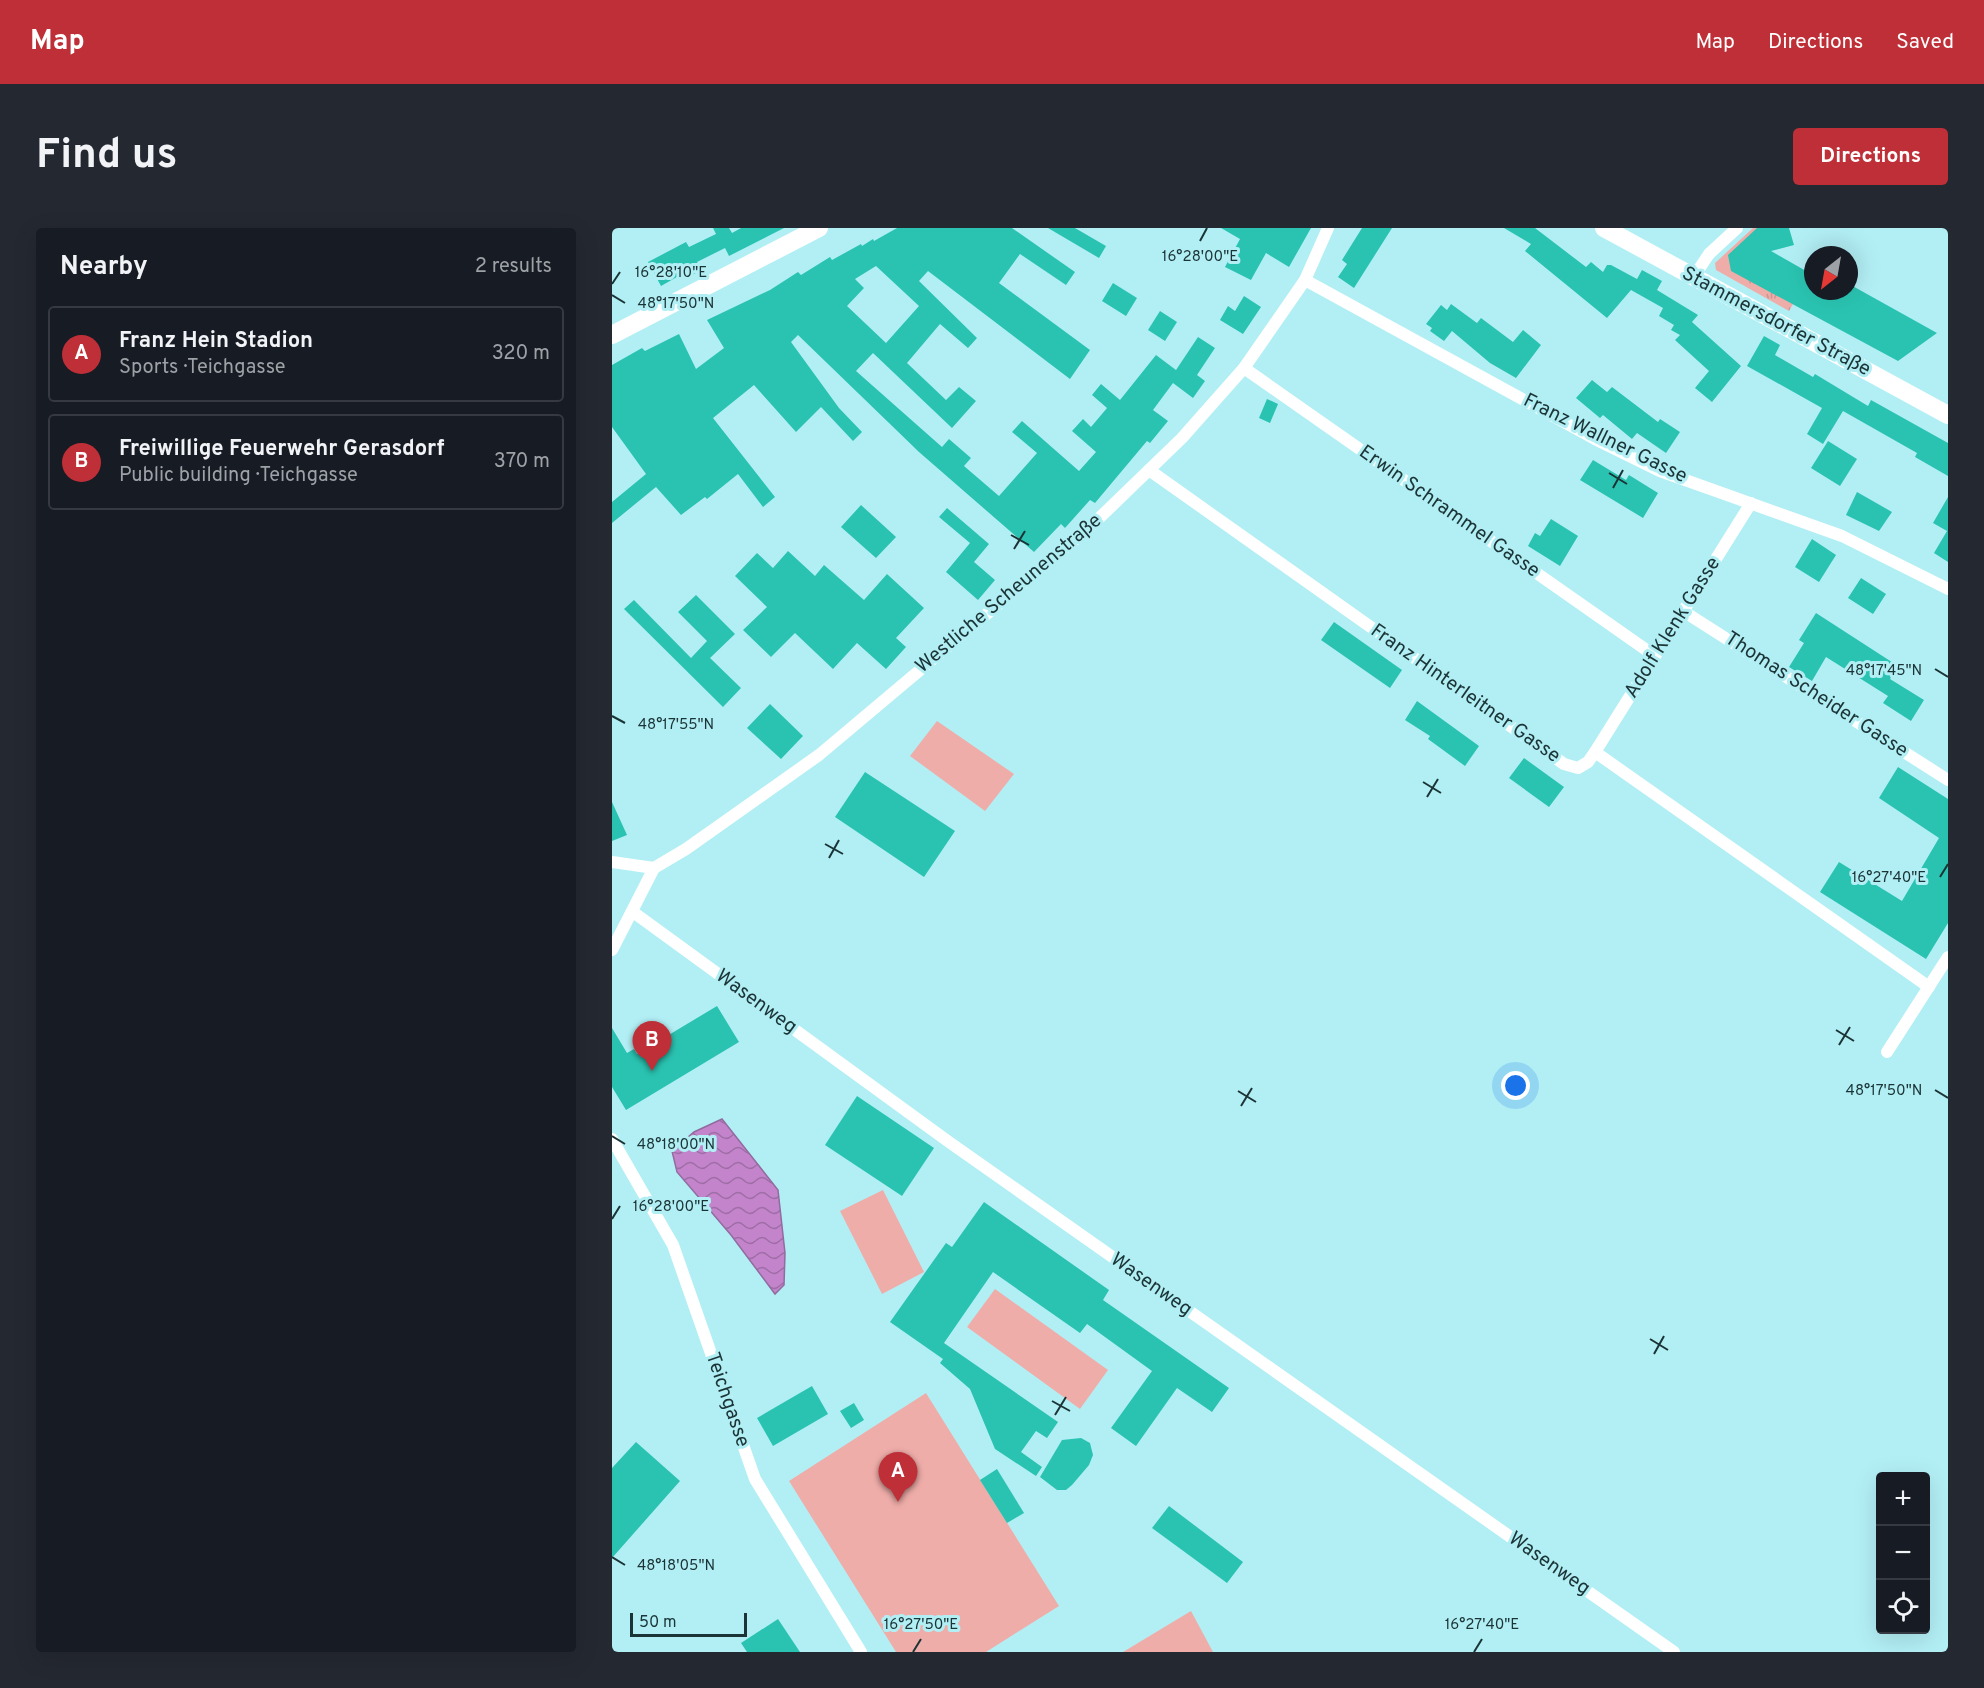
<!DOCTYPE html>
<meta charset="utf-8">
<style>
:root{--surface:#171b24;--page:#242831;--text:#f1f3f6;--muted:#9ea1a6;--line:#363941;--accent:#bf2f37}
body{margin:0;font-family:Overpass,sans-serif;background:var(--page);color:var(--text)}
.controls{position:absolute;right:18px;bottom:18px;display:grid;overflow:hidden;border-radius:6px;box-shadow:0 6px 24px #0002}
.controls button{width:54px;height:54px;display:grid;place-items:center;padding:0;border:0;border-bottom:2px solid var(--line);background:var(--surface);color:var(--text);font:30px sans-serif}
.compass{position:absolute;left:1192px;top:18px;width:54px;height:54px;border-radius:50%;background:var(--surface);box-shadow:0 6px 24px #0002;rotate:211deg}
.scale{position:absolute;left:18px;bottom:15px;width:117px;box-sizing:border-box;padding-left:6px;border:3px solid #1b3436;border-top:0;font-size:16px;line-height:21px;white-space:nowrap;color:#1b3436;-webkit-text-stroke:4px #b2eff5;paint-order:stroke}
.you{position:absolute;left:904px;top:858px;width:21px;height:21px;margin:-15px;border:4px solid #fff;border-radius:50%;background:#1a73e8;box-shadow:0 0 0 9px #1a73e833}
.badge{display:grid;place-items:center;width:39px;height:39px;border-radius:50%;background:var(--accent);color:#fff;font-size:20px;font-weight:700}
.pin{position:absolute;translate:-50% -50px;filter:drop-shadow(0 2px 3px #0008)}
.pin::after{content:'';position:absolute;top:32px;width:21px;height:18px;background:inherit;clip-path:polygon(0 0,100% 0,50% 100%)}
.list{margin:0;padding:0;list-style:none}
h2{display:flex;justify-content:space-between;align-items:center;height:78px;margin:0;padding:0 24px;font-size:26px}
h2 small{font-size:20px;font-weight:400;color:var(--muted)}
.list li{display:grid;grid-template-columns:39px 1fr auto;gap:18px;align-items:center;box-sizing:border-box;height:96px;margin:0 12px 12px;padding:0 12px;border:2px solid var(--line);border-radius:6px}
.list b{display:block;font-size:22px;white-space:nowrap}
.list p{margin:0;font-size:20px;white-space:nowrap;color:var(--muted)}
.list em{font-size:20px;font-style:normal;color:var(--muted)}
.icon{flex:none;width:33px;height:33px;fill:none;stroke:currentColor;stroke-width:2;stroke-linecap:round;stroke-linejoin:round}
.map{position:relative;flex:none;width:1336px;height:1424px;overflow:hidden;border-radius:6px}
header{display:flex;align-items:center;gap:36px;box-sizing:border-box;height:84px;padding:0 30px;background:var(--accent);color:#fff}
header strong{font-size:28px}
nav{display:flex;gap:33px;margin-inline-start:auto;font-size:21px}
.intro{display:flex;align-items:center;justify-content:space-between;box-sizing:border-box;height:144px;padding:0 36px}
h1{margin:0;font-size:42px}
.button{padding:15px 27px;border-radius:6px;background:var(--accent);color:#fff;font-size:21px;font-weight:700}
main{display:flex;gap:36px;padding:0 36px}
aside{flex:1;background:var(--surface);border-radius:6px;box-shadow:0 6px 24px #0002}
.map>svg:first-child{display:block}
.grass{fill:url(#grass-tufts)}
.green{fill:#efada9}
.water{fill:url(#water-waves);stroke:#916c9e;stroke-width:1.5}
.building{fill:#2ac3b1;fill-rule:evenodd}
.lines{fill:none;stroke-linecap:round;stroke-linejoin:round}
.street{stroke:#fff;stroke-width:12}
.secondary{stroke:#fff;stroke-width:18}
.ticks{fill:none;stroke:#1b3436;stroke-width:2}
.labels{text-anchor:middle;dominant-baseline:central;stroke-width:6;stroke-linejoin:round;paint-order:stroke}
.street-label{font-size:20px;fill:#1b3436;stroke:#b2eff5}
.ticks-label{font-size:15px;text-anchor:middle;fill:#1b3436;stroke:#b2eff5;stroke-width:6;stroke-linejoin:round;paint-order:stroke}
</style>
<header>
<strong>Map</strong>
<nav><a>Map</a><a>Directions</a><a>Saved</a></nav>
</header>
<div class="intro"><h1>Find us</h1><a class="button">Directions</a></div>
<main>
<aside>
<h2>Nearby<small>2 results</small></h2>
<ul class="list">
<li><span class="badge">A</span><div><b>Franz Hein Stadion</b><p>Sports · Teichgasse</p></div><em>320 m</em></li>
<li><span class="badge">B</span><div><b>Freiwillige Feuerwehr Gerasdorf</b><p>Public building · Teichgasse</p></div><em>370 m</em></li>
</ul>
</aside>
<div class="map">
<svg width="1336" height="1424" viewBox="0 0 1336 1424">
<defs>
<pattern id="grass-tufts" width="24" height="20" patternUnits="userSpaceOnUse" patternTransform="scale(1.5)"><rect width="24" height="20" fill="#efada9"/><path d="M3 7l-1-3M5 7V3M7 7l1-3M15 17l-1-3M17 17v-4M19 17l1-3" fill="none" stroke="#cc9592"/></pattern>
<pattern id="water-waves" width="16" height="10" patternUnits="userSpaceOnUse" patternTransform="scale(1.5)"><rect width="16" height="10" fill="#c484cb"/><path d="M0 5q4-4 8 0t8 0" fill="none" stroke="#9e6da6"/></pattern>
</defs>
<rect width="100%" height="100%" fill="#b2eff5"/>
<path class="grass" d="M1141,0H1145L1181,76L1177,83L1104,42L1103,35Z"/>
<g class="green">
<path d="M325,493L402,546L373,583L298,528Z"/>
<path d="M271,962L312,1044L270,1066L228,983Z"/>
<path d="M383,1061L496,1142L468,1181L355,1099Z"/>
<path d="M314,1165L447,1378L374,1424H284L177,1253Z"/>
<path d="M579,1383L601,1424H511Z"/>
</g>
<path class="water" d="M110,891L166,962L173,1025L172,1057L163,1066L119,1007L65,944L60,923L82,904Z"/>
<g class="building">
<path d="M101,0H117L120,5L129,0H172L117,28L113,20L85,34L89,42L75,50L72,45L49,58L36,34L74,14L77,19L104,6Z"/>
<path d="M285,0H400L463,44L454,57L408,26L387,55L478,122L458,151L316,43L307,53L365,110L356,120L328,96L295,135L334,172L347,159L364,173L340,200L261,125L244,143L330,219L337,211L359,230L352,238L387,268L425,225L400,204L410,193L467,243L484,224L460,203L471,191L479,199L495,180L480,167L489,156L508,172L544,127L564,142L586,109L603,120L585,147L593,153L581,170L561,155L541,182L556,193L538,215L535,213L483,275L478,272L453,300L449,296L422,324L307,224L186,107L179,114L227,180L250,204L241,213L209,179L184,204L142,157L101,190L163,269L151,279L126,246L95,271L93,269L69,287L44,259L0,295V274L34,246L0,199V137L30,120L33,123L67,106L84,141L112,120L95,92L158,62L186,44L189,47L218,29L220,32L249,16L250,18L261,11L262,13ZM264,38L307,78L274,115L235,78L252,60L243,51Z"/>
<path d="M436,0H463L494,18L487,30Z"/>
<path d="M609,0H699L677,39L654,25L639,52L613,39L628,11Z"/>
<path d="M750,0H780L742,60L726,49L735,36L730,32Z"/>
<path d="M892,0H923L974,39L979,34L991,44L995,37H999L1025,51L1030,42L1050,53L1045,62L1086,87L1080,94L1129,138L1100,174L1083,160L1097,143L1063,112L1068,107L1059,102L1062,97L1047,88L1051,80L1019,62L995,90L913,23L919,16Z"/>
<path d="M1145,0H1177L1182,17L1159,23L1201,47V63H1237V56L1325,105L1286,133L1119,43L1116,27Z"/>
<path d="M501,55L525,70L514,88L490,73Z"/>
<path d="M632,68L649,79L631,106L608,92L616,78L623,83Z"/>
<path d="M839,76L865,95L869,90L901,114L911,102L929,117L904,150L878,135L840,103L832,113L818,103L820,100L814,96L829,77L835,82Z"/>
<path d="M548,83L565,94L553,113L536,102Z"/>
<path d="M1152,108L1168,117L1163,127L1201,149L1203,146L1256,178L1259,172L1336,215V248L1303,229L1305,225L1231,183L1211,216L1195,206L1210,180L1135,138Z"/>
<path d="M980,152L995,164L1000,159L1046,194L1048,191L1068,204L1054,225L1025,205L1020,211L991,187L988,190L964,170Z"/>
<path d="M655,171L666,176L658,195L647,190Z"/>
<path d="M1216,213L1245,231L1228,258L1199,240Z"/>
<path d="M981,232L1014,252L1017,247L1046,265L1031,290L968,252Z"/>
<path d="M1245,264L1280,284L1267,303L1234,287Z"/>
<path d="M1336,269V334L1322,325L1335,303L1321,295Z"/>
<path d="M249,277L284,309L264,330L229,299Z"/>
<path d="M335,280L377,316L362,334L383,352L366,372L334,344L358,315L327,289Z"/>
<path d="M939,291L966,308L948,338L916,318L923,305L928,308Z"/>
<path d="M1200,311L1224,327L1207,354L1183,339Z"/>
<path d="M176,323L203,348L212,337L252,372L275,346L312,380L284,410L294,419L274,441L245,415L221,441L183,405L159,429L131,402L155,379L123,348L145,325L161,340Z"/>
<path d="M1249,350L1274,366L1261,386L1236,370Z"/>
<path d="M84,367L123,406L98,430L129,460L111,479L12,381L22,372L79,430L95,413L66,384Z"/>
<path d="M1204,385L1286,438L1278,451L1312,472L1299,493L1271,475L1276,468L1214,429L1200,453L1177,439L1192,415L1187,412Z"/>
<path d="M722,394L790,442L778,460L709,412Z"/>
<path d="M805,473L867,518L853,538L816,511L818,508L793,492Z"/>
<path d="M158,476L191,508L169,531L135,500Z"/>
<path d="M912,530L952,559L937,579L897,550Z"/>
<path d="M1286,539L1336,571V695L1314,731L1208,664L1227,634L1290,673L1327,610L1267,570Z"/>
<path d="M253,544L343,603L312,649L223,589Z"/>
<path d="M0,574L15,607L0,613Z"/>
<path d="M105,778L127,814L14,882L0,859V800L15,825L22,821L25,826Z"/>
<path d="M245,868L322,920L290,968L213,917Z"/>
<path d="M372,974L497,1062L491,1072L617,1160L600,1184L565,1160L524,1218L499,1200L540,1143L475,1096L468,1105L381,1044L332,1115L446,1194L435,1210L424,1203L409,1224L430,1239L424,1248L383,1221L358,1161L328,1135L331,1131L278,1094L334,1015L340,1019Z"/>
<path d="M200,1158L216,1186L161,1218L145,1190Z"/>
<path d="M242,1175L252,1192L239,1200L228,1183Z"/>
<path d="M469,1210L478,1215L481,1227L477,1237L460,1257L454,1262H445L428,1249L450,1212Z"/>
<path d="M24,1214L68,1253L0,1330V1240Z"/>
<path d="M385,1241L412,1285L395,1295L368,1252Z"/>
<path d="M557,1278L631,1334L615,1355L540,1300Z"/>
<path d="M166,1391L188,1424H135L129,1415Z"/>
</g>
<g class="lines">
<g class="street">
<path d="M1081,50L1097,26L1125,0"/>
<path d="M693,52L983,211L1048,243L1230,308L1336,361"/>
<path d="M632,140L1043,428"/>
<path d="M537,242L952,536L966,540L976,534L983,524L1317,759"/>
<path d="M1071,383L1336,552"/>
<path d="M983,524L1139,275"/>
<path d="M0,634L42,640L74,621L207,527L478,299L570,210L632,140L693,52L716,0"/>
<path d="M21,684L337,914L1062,1424"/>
<path d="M0,722L42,640"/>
<path d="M1275,824L1336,729"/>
<path d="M0,911L61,1017L143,1251L249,1424"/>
</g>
<g class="secondary">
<path d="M992,0L1336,187"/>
<path d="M0,107L207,0"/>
</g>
</g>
<path class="ticks" d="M588,13L595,0M0,56L8,44M0,67L13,75M997,245L1015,256M1001,260L1011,242M399,307L417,317M402,321L413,303M1323,441L1336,449M0,488L13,495M811,554L829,565M815,569L826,551M213,616L231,626M217,630L227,612M1328,649L1336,636M1224,802L1242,813M1227,817L1238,799M1323,862L1336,870M626,863L644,874M629,878L640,860M0,908L13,916M0,991L8,978M1038,1111L1056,1122M1042,1126L1052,1108M440,1173L458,1183M443,1187L454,1169M0,1329L13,1337M301,1424L309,1411M862,1424L870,1411"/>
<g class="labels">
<g class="street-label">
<text transform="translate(1164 94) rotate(28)">Stammersdorfer Straße</text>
<text transform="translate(993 211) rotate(26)">Franz Wallner Gasse</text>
<text transform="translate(837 284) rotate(35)">Erwin Schrammel Gasse</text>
<text transform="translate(397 366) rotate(-40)">Westliche Scheunenstraße</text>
<text transform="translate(1061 400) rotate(-58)">Adolf Klenk Gasse</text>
<text transform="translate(853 466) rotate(35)">Franz Hinterleitner Gasse</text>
<text transform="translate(1204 467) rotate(33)">Thomas Scheider Gasse</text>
<text transform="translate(144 774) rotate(36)">Wasenweg</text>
<text transform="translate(539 1057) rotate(35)">Wasenweg</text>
<text transform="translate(115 1172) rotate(71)">Teichgasse</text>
<text transform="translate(937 1336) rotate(35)">Wasenweg</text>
</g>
</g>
<g class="ticks-label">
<text x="588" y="33">16°28'00"E</text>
<text x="59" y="49">16°28'10"E</text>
<text x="64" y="80">48°17'50"N</text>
<text x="1272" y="447">48°17'45"N</text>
<text x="64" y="501">48°17'55"N</text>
<text x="1277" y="654">16°27'40"E</text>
<text x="1272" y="867">48°17'50"N</text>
<text x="64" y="921">48°18'00"N</text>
<text x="59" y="983">16°28'00"E</text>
<text x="64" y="1342">48°18'05"N</text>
<text x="309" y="1401">16°27'50"E</text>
<text x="870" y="1401">16°27'40"E</text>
</g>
</svg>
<div class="controls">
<button>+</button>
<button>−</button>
<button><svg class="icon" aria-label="locate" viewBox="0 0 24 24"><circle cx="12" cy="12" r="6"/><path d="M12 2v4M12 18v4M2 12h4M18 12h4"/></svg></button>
</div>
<svg class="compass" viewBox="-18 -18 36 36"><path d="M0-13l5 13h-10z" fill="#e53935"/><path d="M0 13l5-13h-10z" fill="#9ea1a6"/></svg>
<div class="scale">50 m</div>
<div class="you"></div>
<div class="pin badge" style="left:286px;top:1274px">A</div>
<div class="pin badge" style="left:40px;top:843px">B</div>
</div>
</main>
